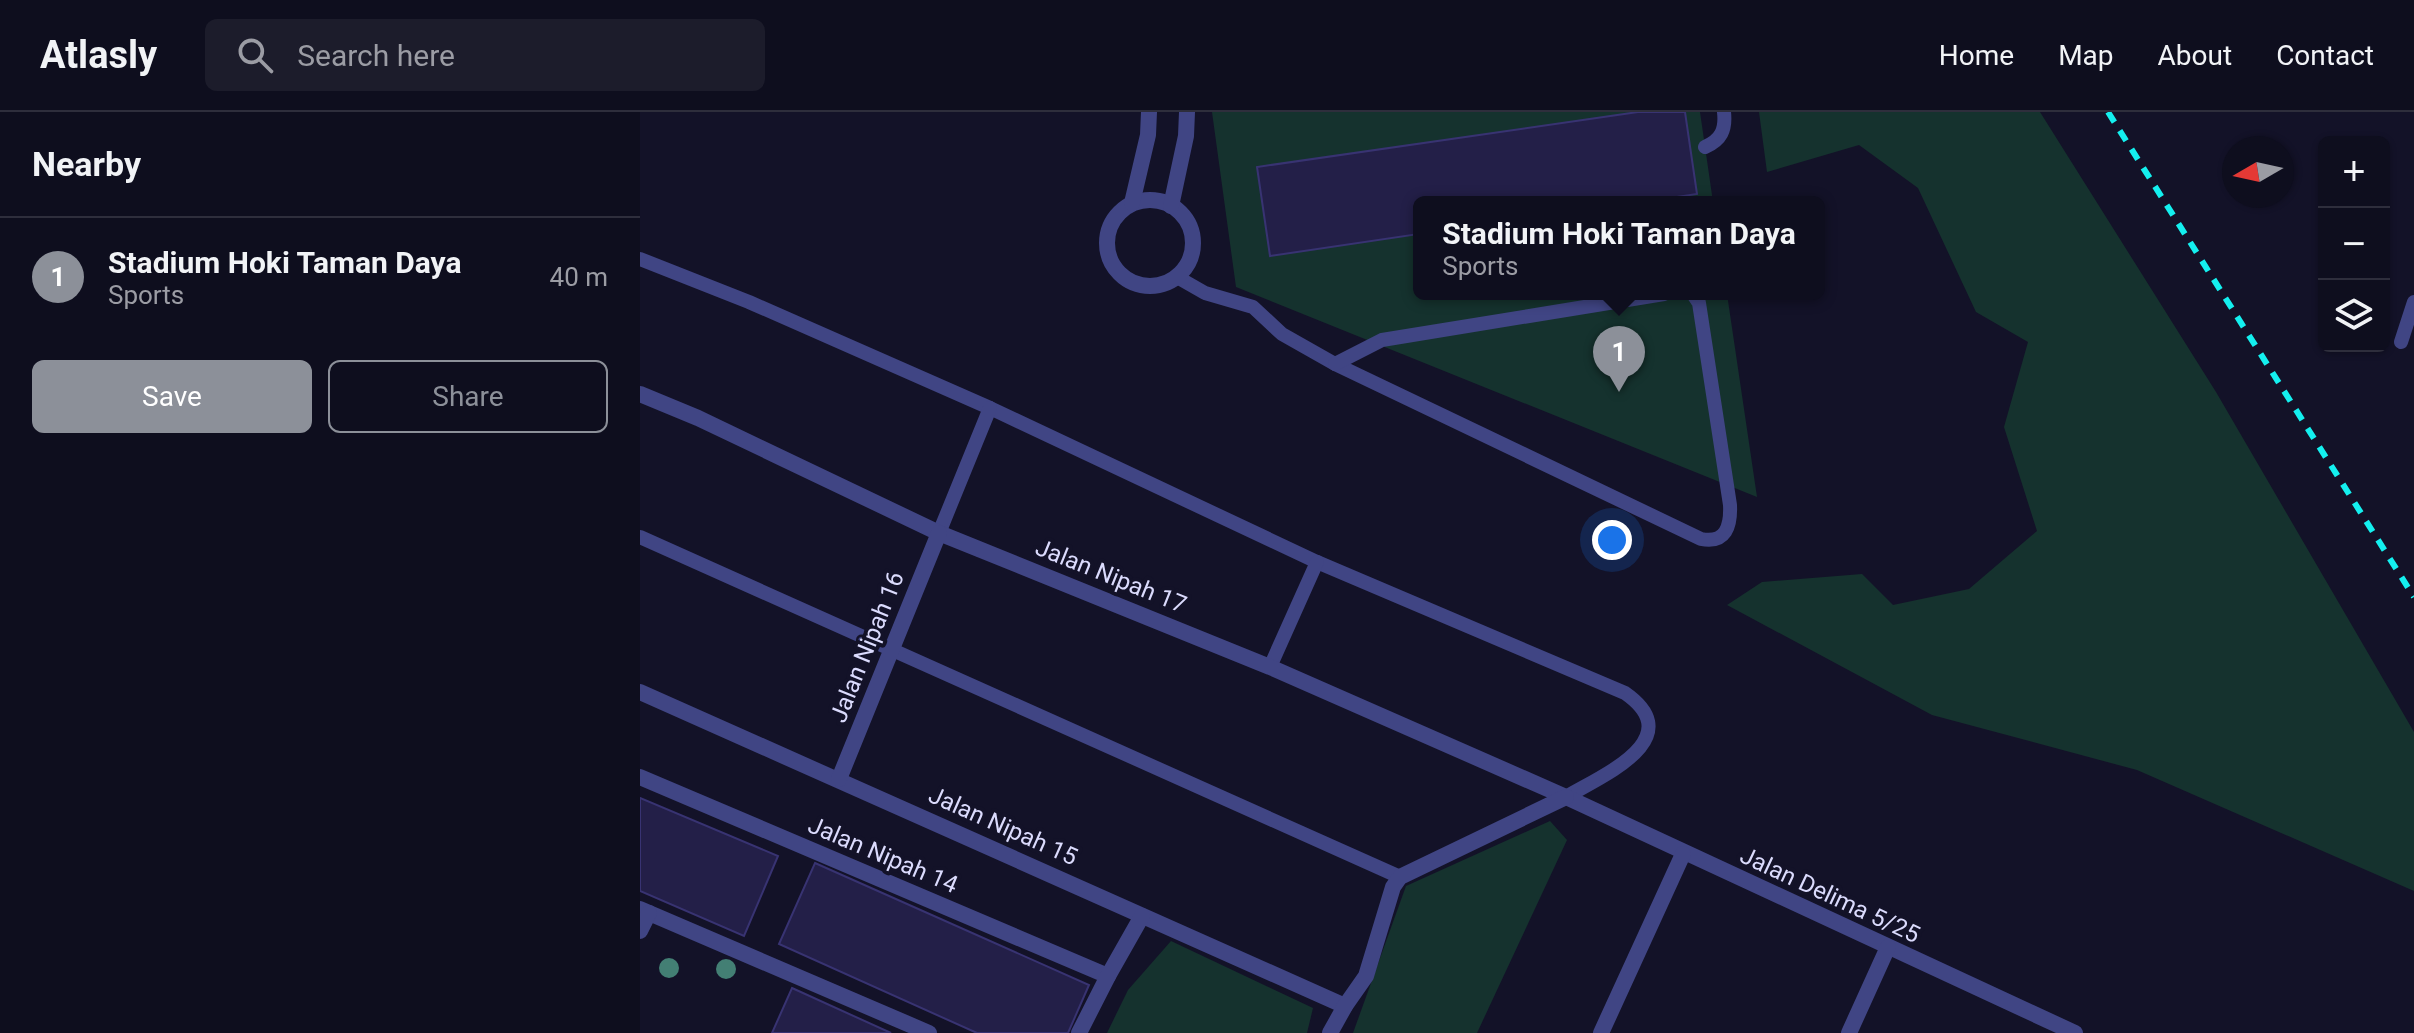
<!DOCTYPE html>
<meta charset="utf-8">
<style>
:root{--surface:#0e0e1e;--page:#1c1c2b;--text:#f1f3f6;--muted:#9b9ca4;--line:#2e2e3c;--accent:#8c9099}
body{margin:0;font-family:Roboto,sans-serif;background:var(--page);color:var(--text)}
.controls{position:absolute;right:24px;top:24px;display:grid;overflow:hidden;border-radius:12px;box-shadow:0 2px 6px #0004}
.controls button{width:72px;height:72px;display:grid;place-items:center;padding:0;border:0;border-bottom:2px solid var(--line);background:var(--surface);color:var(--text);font:40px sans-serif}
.compass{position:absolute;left:1582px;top:24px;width:72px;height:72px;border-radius:50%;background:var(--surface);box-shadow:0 2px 6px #0004;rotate:261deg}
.you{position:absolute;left:972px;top:428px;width:28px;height:28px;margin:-20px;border:6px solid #fff;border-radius:50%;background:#1a73e8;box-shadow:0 0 0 12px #1a73e833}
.badge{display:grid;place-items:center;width:52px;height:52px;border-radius:50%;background:var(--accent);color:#fff;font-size:26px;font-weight:700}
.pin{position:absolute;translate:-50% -66px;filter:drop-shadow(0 2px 4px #0008)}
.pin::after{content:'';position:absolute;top:42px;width:28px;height:24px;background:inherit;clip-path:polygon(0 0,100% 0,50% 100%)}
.popup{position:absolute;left:773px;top:84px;width:412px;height:104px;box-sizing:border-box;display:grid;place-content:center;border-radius:12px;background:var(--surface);filter:drop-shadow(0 2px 6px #0005);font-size:26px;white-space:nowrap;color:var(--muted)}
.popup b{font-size:30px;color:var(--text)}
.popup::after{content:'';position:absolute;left:50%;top:100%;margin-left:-16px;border:16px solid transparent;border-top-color:var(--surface)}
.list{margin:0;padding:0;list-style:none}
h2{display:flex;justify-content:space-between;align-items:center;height:104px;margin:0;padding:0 32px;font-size:34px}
h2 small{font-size:26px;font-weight:400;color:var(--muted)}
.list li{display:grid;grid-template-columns:52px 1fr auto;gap:24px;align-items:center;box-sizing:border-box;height:120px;padding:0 32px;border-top:2px solid var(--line)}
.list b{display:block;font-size:30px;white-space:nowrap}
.list p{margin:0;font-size:26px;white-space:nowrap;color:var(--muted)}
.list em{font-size:26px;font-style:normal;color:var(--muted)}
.actions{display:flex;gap:16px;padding:24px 32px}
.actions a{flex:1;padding:18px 0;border:2px solid var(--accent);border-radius:12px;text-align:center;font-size:28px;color:var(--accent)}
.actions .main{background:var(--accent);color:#fff}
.icon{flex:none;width:44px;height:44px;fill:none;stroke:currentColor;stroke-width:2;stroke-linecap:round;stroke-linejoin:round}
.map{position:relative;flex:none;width:1774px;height:921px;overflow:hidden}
header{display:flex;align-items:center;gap:48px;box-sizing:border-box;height:112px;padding:0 40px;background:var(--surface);border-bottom:2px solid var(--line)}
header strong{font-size:38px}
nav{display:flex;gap:44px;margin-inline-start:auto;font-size:28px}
.search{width:560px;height:72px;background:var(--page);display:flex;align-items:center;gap:20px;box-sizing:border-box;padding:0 28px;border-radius:12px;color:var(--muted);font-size:30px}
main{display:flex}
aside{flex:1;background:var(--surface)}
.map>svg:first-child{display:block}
.green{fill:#15322e}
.building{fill:#231f48;stroke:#383372;stroke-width:2}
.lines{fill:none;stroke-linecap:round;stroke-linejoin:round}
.service{stroke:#404584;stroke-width:14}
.pedestrian{stroke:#404584;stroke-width:16}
.minor{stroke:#404584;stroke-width:16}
.rail{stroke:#14f0ef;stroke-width:6;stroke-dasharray:12 10;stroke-linecap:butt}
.tree{fill:#437f74}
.labels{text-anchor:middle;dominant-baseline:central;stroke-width:8;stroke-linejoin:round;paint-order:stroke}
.street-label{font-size:24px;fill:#dbdbfd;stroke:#131228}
</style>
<header>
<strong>Atlasly</strong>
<div class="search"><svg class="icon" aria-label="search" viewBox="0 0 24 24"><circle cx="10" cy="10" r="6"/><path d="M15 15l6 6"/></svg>Search here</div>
<nav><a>Home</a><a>Map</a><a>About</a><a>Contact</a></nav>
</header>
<main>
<aside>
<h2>Nearby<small></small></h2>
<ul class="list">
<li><span class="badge">1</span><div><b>Stadium Hoki Taman Daya</b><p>Sports</p></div><em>40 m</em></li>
</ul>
<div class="actions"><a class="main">Save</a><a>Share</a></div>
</aside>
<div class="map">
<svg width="1774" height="921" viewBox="0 0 1774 921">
<rect width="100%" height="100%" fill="#131228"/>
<g class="green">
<path d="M572,0H1060L1073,90H779V182H1087L1117,385L596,175Z"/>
<path d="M1119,0H1400L1576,280L1774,620V779L1497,658L1292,603L1087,493L1122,470L1222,462L1253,493L1329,477L1397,419L1364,315L1388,230L1336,200L1278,76L1219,33L1127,60Z"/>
<path d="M910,709L927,728L837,921H713L766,774Z"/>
<path d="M531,829L673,896L667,921H467L488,878Z"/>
</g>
<g class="building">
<path d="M998,0H1045L1057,82L1003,90H779V122L630,144L617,55Z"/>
<path d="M0,686L138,744L104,824L0,779Z"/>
<path d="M175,751L449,873L428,921H337L139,832Z"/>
<path d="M152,876L251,921H132Z"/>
</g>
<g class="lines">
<g class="service">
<path d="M1065,35C1081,28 1086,18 1084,0"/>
<path d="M0,147L109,190L350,296L677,450L985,581C1051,627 961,664 926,685"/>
<path d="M537,165L565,181L613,195L642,222L695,252L1061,427C1086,432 1091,414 1090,393L1059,191L1053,182"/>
<path d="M1761,230L1774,190"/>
<path d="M695,252L742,228L1024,182"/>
<path d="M299,421L350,296"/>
<path d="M0,425L760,765"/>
<path d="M630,555L677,450"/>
</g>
<g class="pedestrian">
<path d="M0,797L289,921"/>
<path d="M0,819L9,801"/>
</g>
<g class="minor">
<circle cx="510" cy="131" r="43"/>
<path d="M492,91L508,23L509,0"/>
<path d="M531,94L546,24L547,0"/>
<path d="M0,282L58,306L299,421L630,555L926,685L1435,921"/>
<path d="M0,580L705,894"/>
<path d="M0,665L468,864"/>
<path d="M199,667L299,421"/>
<path d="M439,921L468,864L502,804"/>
<path d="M690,921L705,894L726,864L753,775L760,765L926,685"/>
<path d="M961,921L1043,742"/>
<path d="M1209,921L1248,835"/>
</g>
<path class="rail" d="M1468,0L1774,485"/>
</g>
<g class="tree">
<circle cx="29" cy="856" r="10"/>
<circle cx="86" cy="857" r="10"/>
</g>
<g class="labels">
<g class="street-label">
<text transform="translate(471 464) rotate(22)">Jalan Nipah 17</text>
<text transform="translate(227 535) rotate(-68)">Jalan Nipah 16</text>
<text transform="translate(363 714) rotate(24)">Jalan Nipah 15</text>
<text transform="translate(243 743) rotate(23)">Jalan Nipah 14</text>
<text transform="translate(1190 783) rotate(25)">Jalan Delima 5/25</text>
</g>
</g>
</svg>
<div class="controls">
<button>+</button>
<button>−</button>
<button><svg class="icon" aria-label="layers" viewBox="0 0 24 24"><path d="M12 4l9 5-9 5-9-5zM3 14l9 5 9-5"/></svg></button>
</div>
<svg class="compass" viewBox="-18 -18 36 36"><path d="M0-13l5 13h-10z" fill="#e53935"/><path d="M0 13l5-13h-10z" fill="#9b9ca4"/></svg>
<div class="you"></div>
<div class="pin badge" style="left:979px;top:280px">1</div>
<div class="popup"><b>Stadium Hoki Taman Daya</b>Sports</div>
</div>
</main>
